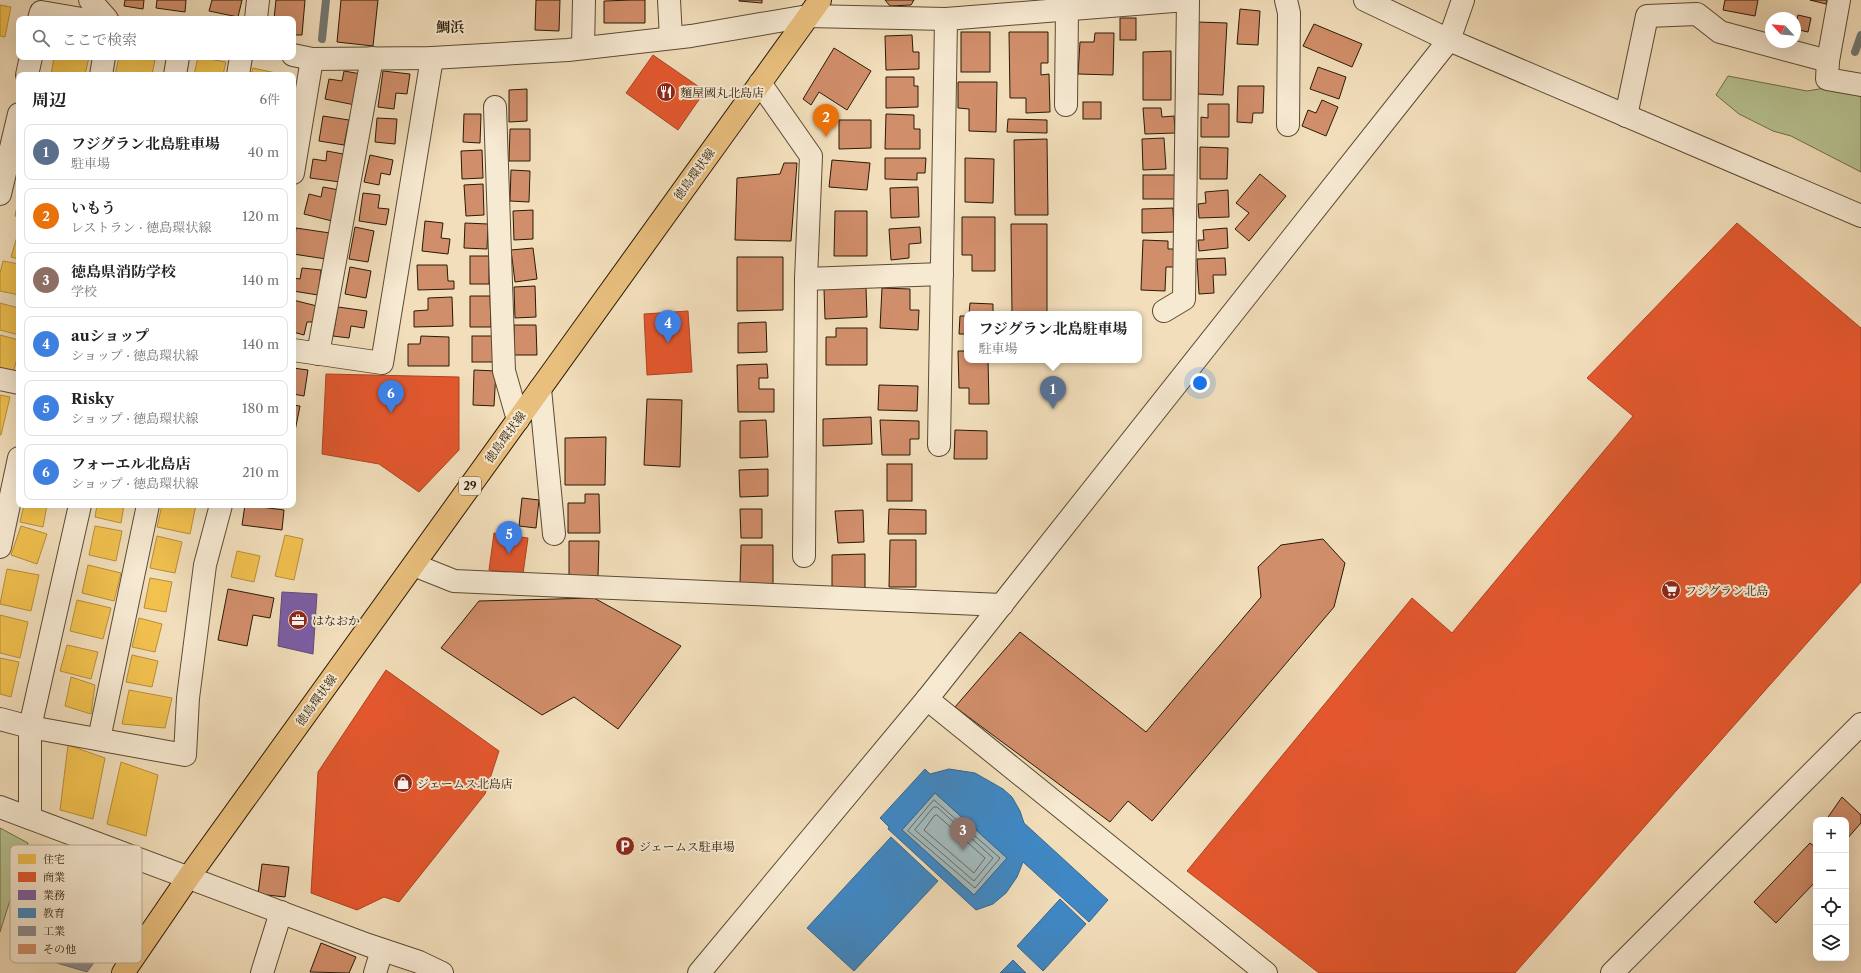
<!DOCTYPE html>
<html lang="ja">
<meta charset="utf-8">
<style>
:root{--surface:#fff;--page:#f6f6f6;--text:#222;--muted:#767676;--line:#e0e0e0;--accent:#8f2418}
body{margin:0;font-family:"Libre Caslon Text","Noto Serif JP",serif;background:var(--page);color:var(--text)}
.controls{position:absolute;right:12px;bottom:12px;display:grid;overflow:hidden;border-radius:8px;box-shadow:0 4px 16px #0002}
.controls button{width:36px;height:36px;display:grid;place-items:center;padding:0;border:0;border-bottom:1px solid var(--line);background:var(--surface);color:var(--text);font:20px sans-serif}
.compass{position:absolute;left:1765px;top:12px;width:36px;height:36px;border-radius:50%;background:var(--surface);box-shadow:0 4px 16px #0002;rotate:296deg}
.you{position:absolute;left:1200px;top:383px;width:14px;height:14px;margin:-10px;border:3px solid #fff;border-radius:50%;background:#1a73e8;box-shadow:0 0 0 6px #1a73e833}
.badge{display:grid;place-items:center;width:26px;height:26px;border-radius:50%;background:var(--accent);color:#fff;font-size:13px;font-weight:700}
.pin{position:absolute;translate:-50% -33px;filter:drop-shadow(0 1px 2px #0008)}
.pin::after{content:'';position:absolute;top:21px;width:14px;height:12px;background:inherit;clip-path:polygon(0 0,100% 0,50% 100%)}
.popup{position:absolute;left:964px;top:311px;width:178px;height:52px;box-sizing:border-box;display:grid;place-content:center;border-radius:8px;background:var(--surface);filter:drop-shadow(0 1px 3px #0005);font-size:13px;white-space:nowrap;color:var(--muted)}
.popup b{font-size:15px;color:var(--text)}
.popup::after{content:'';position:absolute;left:50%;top:100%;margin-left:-8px;border:8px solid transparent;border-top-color:var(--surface)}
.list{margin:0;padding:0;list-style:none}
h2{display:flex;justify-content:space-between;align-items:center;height:52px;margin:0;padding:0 16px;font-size:17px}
h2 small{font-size:13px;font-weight:400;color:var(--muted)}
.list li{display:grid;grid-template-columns:26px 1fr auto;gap:12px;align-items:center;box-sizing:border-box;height:56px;margin:0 8px 8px;padding:0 8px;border:1px solid var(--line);border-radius:8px}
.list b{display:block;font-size:15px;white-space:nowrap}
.list p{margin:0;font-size:13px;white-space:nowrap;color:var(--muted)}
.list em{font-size:13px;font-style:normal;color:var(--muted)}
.icon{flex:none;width:22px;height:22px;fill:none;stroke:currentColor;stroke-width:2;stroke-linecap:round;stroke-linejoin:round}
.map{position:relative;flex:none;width:1861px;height:973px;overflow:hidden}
.search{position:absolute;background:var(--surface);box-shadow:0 4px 16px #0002;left:16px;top:16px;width:280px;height:44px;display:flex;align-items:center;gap:10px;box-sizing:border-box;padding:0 14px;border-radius:8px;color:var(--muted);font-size:15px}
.panel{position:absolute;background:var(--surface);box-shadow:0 4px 16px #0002;left:16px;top:72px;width:280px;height:436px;border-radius:8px}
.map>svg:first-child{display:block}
.green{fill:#b7c292;stroke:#706e4c}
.water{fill:#a2b9bc;stroke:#727973}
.homes{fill:#f2c14e;stroke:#b68f38}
.shops{fill:#e4572e;stroke:#ac4522}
.offices{fill:#7b5ea7;stroke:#624a77}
.schools{fill:#3f88c5;stroke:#38678c;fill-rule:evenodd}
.industry{fill:#8d8d92;stroke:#6f6a68}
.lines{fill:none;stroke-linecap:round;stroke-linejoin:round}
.shore{stroke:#666a61;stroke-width:1}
.stream{stroke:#727973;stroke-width:8}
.building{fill:#d18e6a;stroke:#291a06}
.minor-casing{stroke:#5b4b33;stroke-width:24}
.major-casing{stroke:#291a06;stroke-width:24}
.minor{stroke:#f7ead3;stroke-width:22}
.major{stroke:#e9bf7e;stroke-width:22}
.labels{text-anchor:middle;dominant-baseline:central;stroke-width:4;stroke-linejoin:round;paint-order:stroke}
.shield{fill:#f7ead3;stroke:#675844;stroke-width:1}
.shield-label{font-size:11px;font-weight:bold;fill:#291a06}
.poi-label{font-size:12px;fill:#291a06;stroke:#f7ead3;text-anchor:start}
.street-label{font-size:12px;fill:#291a06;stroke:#f7ead3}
.quarter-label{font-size:14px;font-weight:bold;fill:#291a06;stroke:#f7ead3}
.key{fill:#f7ead3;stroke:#b9ac96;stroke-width:1}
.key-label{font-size:11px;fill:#291a06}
</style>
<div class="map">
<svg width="1861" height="973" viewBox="0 0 1861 973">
<rect width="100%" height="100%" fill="#f2debb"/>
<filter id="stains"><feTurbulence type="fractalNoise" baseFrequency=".005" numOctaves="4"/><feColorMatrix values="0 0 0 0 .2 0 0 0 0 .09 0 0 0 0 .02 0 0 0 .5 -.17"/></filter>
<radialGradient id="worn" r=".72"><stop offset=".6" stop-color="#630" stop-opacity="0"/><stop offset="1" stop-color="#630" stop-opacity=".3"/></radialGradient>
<g class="green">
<path d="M1728,76L1807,91L1825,88L1861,95V172L1791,136L1773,131L1739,114L1716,95Z"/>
<path d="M0,828L28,843L0,932Z"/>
</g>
<path class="water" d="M935,793L1007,858L974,895L902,830Z"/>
<g class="homes">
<path d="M0,5L11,7L5,37L0,36Z"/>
<path d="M54,57H89L85,75H51Z"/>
<path d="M119,57H139L155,60L152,75H115Z"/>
<path d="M198,57L226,62L223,75H194Z"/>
<path d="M253,68L285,75H251Z"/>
<path d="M19,196V217L15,216Z"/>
<path d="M19,230V259L11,257Z"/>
<path d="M3,261L19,264V295L0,291V273Z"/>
<path d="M0,303L19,308V335L0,330Z"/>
<path d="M0,335L19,340V350L13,374L0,370Z"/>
<path d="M0,395L10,397L1,435H0Z"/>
<path d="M24,505H47L43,527L20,522Z"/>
<path d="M97,505H124L121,523L95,517Z"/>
<path d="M162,505H196L190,534L157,527Z"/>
<path d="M21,526L47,534L37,564L11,555Z"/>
<path d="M95,526L122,531L116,561L89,555Z"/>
<path d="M285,535L303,539L294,580L275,576Z"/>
<path d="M157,536L182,542L175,573L150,568Z"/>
<path d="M237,551L260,556L254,582L231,577Z"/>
<path d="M88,565L121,573L114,601L82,593Z"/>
<path d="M7,569L39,575L31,611L0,604Z"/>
<path d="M150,578L172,582L166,612L144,608Z"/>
<path d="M77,600L111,608L103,639L70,631Z"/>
<path d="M0,615L28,622L20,658L0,653Z"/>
<path d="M139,618L162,624L155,652L132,647Z"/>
<path d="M67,645L98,652L91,679L60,671Z"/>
<path d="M132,655L158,661L152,687L126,682Z"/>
<path d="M0,658L19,662L11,697L0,694Z"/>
<path d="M71,677L95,685L91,714L65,706Z"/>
<path d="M129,690L172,698L165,728L122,724Z"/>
<path d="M68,745L105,758L93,819L60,810Z"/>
<path d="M121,762L158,775L146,836L107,824Z"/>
<path d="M38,848L107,872L91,920L21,896Z"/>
<path d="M117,877L141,887L124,929L99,919Z"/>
<path d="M26,904L63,915L51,957L14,947Z"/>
</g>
<g class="shops">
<path d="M653,55L705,91L678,130L626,93Z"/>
<path d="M1737,223L1861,328V582L1515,973H1319L1187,871L1412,598L1452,633L1633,416L1587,378Z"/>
<path d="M688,311L692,372L647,375L644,314Z"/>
<path d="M326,374L459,377V450L419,492L379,464L322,454Z"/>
<path d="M494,533L528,538L523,574L489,570Z"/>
<path d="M386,670L499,751L485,794L399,902L384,897L357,910L311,893L318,772Z"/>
</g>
<path class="offices" d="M282,592L317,594L313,654L278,646Z"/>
<g class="schools">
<path d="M925,769L930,774L949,769L975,773L1003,789L1012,797L1020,811L1024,823L1108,900L1089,922L1023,862L1017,877L1006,893L993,904L976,910L888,829L889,827L880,818ZM935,793L1007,858L974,895L902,830Z"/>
<path d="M891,837L938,881L854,971L807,928Z"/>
<path d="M1060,899L1086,924L1043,971L1017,946Z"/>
<path d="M1013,960L1026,973H1000Z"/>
</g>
<path class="industry" d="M69,919L115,934L87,972L57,963Z"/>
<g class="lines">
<g class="shore">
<path d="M934,800L1000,858L975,888L908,831Z"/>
<path d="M934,807H937L993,858L974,881L915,830Z"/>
<path d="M937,815L985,858L974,873L924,830L934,816Z"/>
</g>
<g class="stream">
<path d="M322,39L326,0"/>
<path d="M1855,52L1861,35"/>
</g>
</g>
<g class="building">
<path d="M125,0H144L143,9L124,6Z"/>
<path d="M157,0H186L185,12L156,8Z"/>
<path d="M212,0H242L238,17L209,11Z"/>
<path d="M276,0H305L302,35H293V19H274Z"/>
<path d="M341,0H378L373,46L337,42Z"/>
<path d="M536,0H560L559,31L535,30Z"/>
<path d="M632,0H645V23H604V1Z"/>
<path d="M739,0H762V3L739,1Z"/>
<path d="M885,0H914L911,5L890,6Z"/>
<path d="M1725,0H1758L1755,16L1723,10Z"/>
<path d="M1810,0H1827L1826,4Z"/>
<path d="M1240,9L1260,11L1258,45L1237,44Z"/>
<path d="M1798,15L1811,18L1808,32L1795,29Z"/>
<rect x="1120" y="18" width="16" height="22"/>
<path d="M1197,22L1227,23L1223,95L1198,94Z"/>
<path d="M1314,24L1362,44L1352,67L1303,46Z"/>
<rect x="961" y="32" width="29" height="40"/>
<path d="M1009,32H1048V63H1041V75L1049,74L1050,112L1026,113V98H1010Z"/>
<path d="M1095,33H1114L1113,75L1078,74L1080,42H1094Z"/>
<path d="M912,35L913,52H919V69L886,70L885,36Z"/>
<path d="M834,48L871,71L847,110L819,92L811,105L803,99Z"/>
<path d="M1171,51V100H1143V52Z"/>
<path d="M1318,67L1346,77L1339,99L1310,89Z"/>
<path d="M344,71L361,74L355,105L325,99L329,79L342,81Z"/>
<path d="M383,71L410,74L407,94L396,93L394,109L378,107Z"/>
<path d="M886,77H914V86H918V107L886,108Z"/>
<path d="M958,82H997L996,132L969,131V109L958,108Z"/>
<path d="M1238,86H1264L1263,113H1253L1252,123L1237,122Z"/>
<path d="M527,89V121L509,122V90Z"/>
<path d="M1322,100L1338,107L1326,136L1302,126L1308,110L1316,113Z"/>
<rect x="1083" y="102" width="18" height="17"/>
<path d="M1208,104H1229V137H1201V117L1208,118Z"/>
<path d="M1143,108H1161L1162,117L1174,116L1175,133L1145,134Z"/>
<path d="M464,114H481L480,143L463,142Z"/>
<path d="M886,114L914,115V129H920V149H885Z"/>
<path d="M323,116L349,120L344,145L319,141Z"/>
<path d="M377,118L397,119L395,144L375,142Z"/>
<path d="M1008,119L1047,120V133L1007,132Z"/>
<path d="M839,120H871V148L839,149Z"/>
<path d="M510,129H530V161H509Z"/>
<path d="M1164,138L1166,169L1143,170L1142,139Z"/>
<path d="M1047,139L1048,215H1015L1014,140Z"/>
<path d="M1200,147L1228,148L1227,179H1200Z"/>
<path d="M482,150L483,178L462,179L461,151Z"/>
<path d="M327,151L343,154L340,182L310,178L313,159L326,161Z"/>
<path d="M370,155L393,160L390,175L381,173L379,185L364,182Z"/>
<path d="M885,158H926L925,173H917V180L885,179Z"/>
<path d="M965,158L994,159L993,203L965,202Z"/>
<path d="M832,160L870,163L867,190L829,187Z"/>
<path d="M784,163H797L791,241L735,240L737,178L780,174Z"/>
<path d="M511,170L530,171L529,202L510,201Z"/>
<path d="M1260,174L1286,196L1249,241L1235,229L1249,213L1236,203Z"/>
<rect x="1143" y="175" width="32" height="24"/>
<path d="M483,184L484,215L466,216L464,185Z"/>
<path d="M323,187L339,190L332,221L304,214L309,194L321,197Z"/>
<path d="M918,187L919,217L891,218L890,188Z"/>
<path d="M1228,190L1229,217L1199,218L1198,204L1206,203L1205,192Z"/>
<path d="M363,193L380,195L378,208L389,209L386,225L359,221Z"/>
<path d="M1173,208L1174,232L1142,233V209Z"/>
<path d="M533,210V239L514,240L513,211Z"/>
<path d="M835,211H867V256H834Z"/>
<path d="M962,217H995V271H972V255H962Z"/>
<path d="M425,221L443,223L441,238L450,239L448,254L422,251Z"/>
<path d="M465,223L488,224L487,249L464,248Z"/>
<path d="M1011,224H1047V314H1012Z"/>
<path d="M355,227L374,231L368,262L349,259Z"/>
<path d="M920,227L921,243L909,244V258L891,260L889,229Z"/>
<path d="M296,228L330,233L326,259L293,254Z"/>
<path d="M1227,228L1228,248L1199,251L1198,240H1204L1203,230Z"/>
<path d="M1143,240L1168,241V249H1176L1175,267H1166L1165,291L1141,290Z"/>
<path d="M533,248L537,279L515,282L511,250Z"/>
<rect x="470" y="256" width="19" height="28"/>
<path d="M737,257H783V310L737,311Z"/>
<path d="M1225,258L1226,275H1213L1214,293L1199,294L1197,259Z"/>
<path d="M417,265H447L448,281H454V289L418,290Z"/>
<path d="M350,267L371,271L366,298L345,294Z"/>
<path d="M302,268L321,270L318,295L293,291V278L300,279Z"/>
<path d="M535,286L536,317L515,318L514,287Z"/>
<path d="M866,288L867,317L825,319L824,289Z"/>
<path d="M882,288L910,289V310H919L918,330L880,328Z"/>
<path d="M470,296H490L491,327H470Z"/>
<path d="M452,297L453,326L414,327V311L428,310V298Z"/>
<path d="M293,300L317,306L312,322H307L304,335L293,332Z"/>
<path d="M970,303L993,304V314H969Z"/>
<path d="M338,307L367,311L364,328L351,326L349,338L333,336Z"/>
<path d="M960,316H967V334H959Z"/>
<path d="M766,322L767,352L738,353V323Z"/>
<path d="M514,325H536L537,355H514Z"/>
<path d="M836,328H867V365H826V337H836Z"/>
<path d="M421,336L449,337V366H408V344H420Z"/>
<rect x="472" y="336" width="22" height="26"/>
<path d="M958,351H967V360H988L989,404H969V388H959Z"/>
<path d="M767,364L768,378H759V389H774V412H738L737,365Z"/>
<path d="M293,368L308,370L304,396L293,394Z"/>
<path d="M474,370L496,371L494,406L473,405Z"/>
<path d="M879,385L918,386L917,411L878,410Z"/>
<path d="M647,399L682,400L680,467L644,465Z"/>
<path d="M293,405L300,406L295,431L293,430Z"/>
<path d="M871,417L872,444L823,446V419Z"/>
<path d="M766,420L768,457L740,458V421Z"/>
<path d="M880,420L919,421V439H910V455H882Z"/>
<path d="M955,430L987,431V459H954Z"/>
<path d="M606,437L605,485H565V438Z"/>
<rect x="887" y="464" width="25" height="37"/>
<path d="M768,469V496L740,497L739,470Z"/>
<path d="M585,494H599L600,533H568V503H585Z"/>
<path d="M522,498L539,500L536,528L519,526Z"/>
<path d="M245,505L284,510L282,530L242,525Z"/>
<path d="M740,509H762V538H741Z"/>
<path d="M889,509L926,510V534H888Z"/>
<path d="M863,510L864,542L838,543L835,511Z"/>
<path d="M1323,539L1345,563L1334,607L1152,821L1128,801L1110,822L955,707L1020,632L1146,732L1261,597L1258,567L1281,545Z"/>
<path d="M890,540H916V587H889Z"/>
<path d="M569,541H599L598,577H569Z"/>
<path d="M741,545H773V584H740Z"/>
<path d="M865,554V589L832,590V555Z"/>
<path d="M228,589L274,598L270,618L253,615L247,646L218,640Z"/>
<path d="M594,598L681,646L618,729L574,697L542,715L441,648L479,601Z"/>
<path d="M1842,797L1861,815V823L1846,840V820H1826Z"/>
<path d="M1810,843L1816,848V881L1776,923L1754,902Z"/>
<path d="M262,864L289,867L285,897L258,894Z"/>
<path d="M321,943L356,957L349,973L310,972Z"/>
</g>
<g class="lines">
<g class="minor-casing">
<g id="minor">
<path d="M90,0L107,19"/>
<path d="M669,0L671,38"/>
<path d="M1286,0L1289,13L1288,125"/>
<path d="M1365,0L1449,40L1861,216"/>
<path d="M39,19L41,12L82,19"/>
<path d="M256,19L258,0"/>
<path d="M583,48L584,0"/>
<path d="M293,55L312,59L432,58L568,50L691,36L808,16L946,19L1186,0"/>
<path d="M1828,61L1827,79L1861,85"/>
<path d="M27,75L31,57"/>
<path d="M101,75L104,57"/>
<path d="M175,75L178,57"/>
<path d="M238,75L241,57"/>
<path d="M760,83L811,156L806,279L804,556"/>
<path d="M1066,105L1067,9"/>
<path d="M495,107L504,371L518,420"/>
<path d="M1626,116L1647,16L1697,14L1720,32L1828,61L1839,0"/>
<path d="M293,173L312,59"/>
<path d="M0,194L19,114"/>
<path d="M806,279L942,274"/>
<path d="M1164,311L1184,299L1188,0"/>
<path d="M293,350L382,363L432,58"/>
<path d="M318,354L372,58"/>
<path d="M0,379L19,383"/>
<path d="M540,389L554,534"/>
<path d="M939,445L946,19"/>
<path d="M0,547L19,458"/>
<path d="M414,565L454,581L1002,605"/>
<path d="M927,699L1266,973"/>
<path d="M0,719L30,727L185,755L188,698L205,565L221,505"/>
<path d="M99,739L148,505"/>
<path d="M0,807L368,945L419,962L442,973"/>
<path d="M30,818V727L80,505"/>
<path d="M262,973L281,912"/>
<path d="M375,973L382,950"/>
<path d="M699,973L927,699L1449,40L1463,0"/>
<path d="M1612,973L1861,724"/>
</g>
</g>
<g class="major-casing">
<path id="major" d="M123,973L188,878L820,0"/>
</g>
<use href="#minor" class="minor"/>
<use href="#major" class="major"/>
</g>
<defs>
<g id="restaurant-disc" transform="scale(1)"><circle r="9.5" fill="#8f2418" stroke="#f7ead3"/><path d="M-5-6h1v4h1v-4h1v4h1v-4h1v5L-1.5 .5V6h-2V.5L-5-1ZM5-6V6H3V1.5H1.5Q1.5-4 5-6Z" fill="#fff"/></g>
<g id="supermarket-disc" transform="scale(1)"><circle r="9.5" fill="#8f2418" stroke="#f7ead3"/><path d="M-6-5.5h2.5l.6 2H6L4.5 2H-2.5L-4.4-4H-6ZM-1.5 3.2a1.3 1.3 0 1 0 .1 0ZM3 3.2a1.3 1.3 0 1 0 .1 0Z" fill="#fff"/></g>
<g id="office-disc" transform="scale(1)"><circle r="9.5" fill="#8f2418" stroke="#f7ead3"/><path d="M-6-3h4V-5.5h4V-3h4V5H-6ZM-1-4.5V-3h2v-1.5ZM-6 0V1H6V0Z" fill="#fff"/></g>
<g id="shop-disc" transform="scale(1)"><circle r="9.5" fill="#8f2418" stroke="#f7ead3"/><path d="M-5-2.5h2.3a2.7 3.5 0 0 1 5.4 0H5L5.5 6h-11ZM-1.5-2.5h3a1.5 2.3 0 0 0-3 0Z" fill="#fff"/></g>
<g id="parking-disc" transform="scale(1)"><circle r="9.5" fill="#8f2418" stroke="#f7ead3"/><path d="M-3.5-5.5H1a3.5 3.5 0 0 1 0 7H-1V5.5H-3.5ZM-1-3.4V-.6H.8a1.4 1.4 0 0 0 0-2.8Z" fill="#fff"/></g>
</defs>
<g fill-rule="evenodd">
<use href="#restaurant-disc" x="666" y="92"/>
<use href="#supermarket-disc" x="1671" y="590"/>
<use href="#office-disc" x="298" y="620"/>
<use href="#shop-disc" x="403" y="783"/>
<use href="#parking-disc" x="625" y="846"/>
</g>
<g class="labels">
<rect class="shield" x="459" y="477" width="22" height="18" rx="3"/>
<g class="shield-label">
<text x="470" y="486">29</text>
</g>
<g class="poi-label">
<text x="680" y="92">麵屋國丸北島店</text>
<text x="1685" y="590">フジグラン北島</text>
<text x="312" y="620">はなおか</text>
<text x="417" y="783">ジェームス北島店</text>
<text x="639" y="846">ジェームス駐車場</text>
</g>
<g class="street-label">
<text transform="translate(694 174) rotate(-54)">徳島環状線</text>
<text transform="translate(505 437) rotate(-54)">徳島環状線</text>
<text transform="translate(316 700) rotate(-54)">徳島環状線</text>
</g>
<g class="quarter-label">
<text x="450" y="27">鯛浜</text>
</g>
</g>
<rect x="10" y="845" width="132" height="118" rx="6" class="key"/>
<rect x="18" y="854" width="18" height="10" fill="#f2c14e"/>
<rect x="18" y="872" width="18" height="10" fill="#e4572e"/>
<rect x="18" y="890" width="18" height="10" fill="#7b5ea7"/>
<rect x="18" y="908" width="18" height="10" fill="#3f88c5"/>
<rect x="18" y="926" width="18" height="10" fill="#8d8d92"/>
<rect x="18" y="944" width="18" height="10" fill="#d18e6a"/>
<g class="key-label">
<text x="43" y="863">住宅</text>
<text x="43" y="881">商業</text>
<text x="43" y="899">業務</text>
<text x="43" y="917">教育</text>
<text x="43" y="935">工業</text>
<text x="43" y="953">その他</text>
</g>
<rect width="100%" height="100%" filter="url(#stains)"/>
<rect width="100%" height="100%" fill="url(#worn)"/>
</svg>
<div class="controls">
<button>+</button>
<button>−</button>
<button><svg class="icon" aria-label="locate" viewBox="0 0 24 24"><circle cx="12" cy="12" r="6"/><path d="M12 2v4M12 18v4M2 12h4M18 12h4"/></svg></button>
<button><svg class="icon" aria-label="layers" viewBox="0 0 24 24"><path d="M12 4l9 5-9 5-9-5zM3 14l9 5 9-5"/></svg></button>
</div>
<svg class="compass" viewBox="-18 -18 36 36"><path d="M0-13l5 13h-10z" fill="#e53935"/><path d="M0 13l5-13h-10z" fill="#767676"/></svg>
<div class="you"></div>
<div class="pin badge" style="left:1053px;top:409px;background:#5c6f8a">1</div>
<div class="popup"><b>フジグラン北島駐車場</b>駐車場</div>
<div class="pin badge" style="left:826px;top:137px;background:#e8710a">2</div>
<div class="pin badge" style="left:963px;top:850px;background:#8d6e63">3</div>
<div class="pin badge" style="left:668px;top:343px;background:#3f7fe0">4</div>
<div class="pin badge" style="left:509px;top:554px;background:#3f7fe0">5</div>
<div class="pin badge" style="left:391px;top:413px;background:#3f7fe0">6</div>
<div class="search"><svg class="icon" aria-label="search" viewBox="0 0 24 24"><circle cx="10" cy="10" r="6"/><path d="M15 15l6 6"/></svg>ここで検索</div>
<section class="panel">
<h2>周辺<small>6件</small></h2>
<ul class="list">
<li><span class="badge" style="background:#5c6f8a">1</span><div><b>フジグラン北島駐車場</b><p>駐車場</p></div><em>40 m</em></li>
<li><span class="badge" style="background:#e8710a">2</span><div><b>いもう</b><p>レストラン · 徳島環状線</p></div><em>120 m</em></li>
<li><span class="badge" style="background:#8d6e63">3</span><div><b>徳島県消防学校</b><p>学校</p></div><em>140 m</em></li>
<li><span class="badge" style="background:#3f7fe0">4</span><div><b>auショップ</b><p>ショップ · 徳島環状線</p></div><em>140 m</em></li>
<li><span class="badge" style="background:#3f7fe0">5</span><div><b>Risky</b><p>ショップ · 徳島環状線</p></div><em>180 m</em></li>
<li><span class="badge" style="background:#3f7fe0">6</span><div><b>フォーエル北島店</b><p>ショップ · 徳島環状線</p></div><em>210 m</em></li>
</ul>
</section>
</div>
